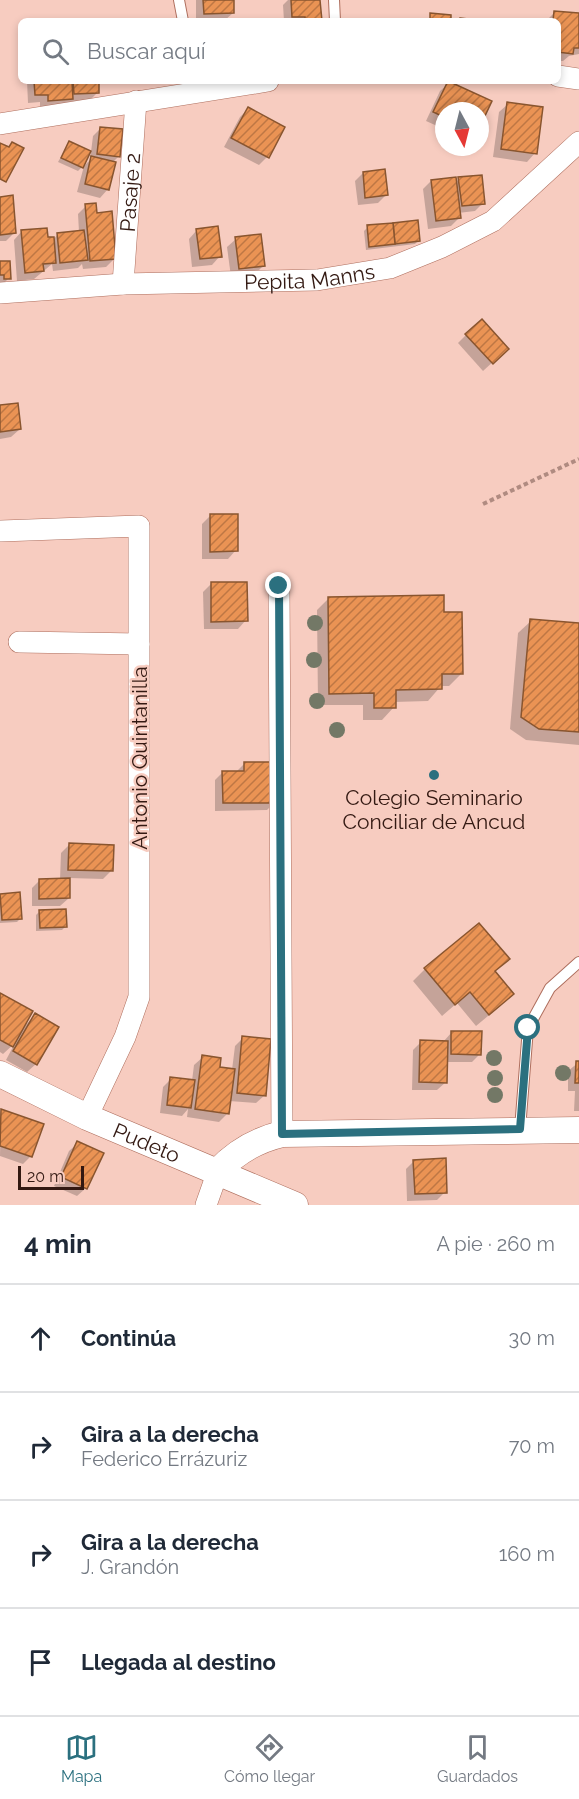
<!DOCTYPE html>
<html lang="es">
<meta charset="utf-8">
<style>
:root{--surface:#fff;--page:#f6f6f7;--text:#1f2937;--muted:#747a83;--line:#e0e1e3;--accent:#2b707f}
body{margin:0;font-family:Raleway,sans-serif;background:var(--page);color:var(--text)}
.compass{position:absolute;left:435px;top:102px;width:54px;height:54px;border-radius:50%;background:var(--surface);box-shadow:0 3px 9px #0003;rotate:173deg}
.scale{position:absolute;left:18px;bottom:15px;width:66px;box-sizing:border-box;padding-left:6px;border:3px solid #331912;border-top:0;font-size:16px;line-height:21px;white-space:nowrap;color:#331912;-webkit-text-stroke:4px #f7ccc0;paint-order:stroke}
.stop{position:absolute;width:18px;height:18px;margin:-14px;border:4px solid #2b707f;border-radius:50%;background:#fff}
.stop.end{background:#2b707f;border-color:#fff;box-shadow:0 2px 6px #0008}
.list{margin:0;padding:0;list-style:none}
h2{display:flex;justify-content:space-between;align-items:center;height:78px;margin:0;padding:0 24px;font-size:26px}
h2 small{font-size:20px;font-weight:400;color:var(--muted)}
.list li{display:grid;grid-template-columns:39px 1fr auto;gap:18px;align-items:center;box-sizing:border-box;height:108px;padding:0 24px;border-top:2px solid var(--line)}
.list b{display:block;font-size:22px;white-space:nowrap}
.list p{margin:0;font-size:20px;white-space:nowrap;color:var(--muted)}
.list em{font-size:20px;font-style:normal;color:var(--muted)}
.icon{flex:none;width:33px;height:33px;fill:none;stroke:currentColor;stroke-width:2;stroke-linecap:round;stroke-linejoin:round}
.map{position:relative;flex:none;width:579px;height:1205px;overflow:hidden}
.search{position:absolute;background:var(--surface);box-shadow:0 3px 9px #0003;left:18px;right:18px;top:18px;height:66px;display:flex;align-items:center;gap:15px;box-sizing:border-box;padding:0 21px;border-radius:9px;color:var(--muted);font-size:22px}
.sheet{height:510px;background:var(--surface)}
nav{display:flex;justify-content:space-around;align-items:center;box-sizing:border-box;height:84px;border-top:2px solid var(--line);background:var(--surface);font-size:16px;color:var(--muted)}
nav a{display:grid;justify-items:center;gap:3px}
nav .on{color:var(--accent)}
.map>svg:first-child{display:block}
.shadow{fill:#0003}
.building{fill:url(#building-hatch);stroke:#89552f;stroke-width:1.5}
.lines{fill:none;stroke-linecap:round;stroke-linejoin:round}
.service-casing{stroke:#ae6e5d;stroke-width:12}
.minor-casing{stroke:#ae6e5d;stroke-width:22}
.tertiary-casing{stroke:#ae6e5d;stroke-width:27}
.path{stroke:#b08b81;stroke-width:4;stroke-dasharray:4.5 3;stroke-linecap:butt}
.service{stroke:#fff;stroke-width:10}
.minor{stroke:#fff;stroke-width:21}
.tertiary{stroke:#fff;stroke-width:26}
.tree{fill:#737866}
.route{stroke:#2b707f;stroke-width:8}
.poi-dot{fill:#2b707f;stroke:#f7ccc0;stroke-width:2}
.labels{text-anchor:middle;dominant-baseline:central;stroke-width:5;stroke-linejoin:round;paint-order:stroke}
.street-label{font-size:21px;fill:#331912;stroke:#f7ccc0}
.poi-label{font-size:21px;fill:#331912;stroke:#f7ccc0}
</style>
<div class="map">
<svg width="579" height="1205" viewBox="0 0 579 1205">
<defs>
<pattern id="building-hatch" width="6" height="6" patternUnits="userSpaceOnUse" patternTransform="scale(1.5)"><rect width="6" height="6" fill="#ea9354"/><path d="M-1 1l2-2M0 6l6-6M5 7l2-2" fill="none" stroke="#be7744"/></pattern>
</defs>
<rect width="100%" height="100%" fill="#f7ccc0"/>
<g class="shadow">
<path d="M196,0H232L233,13L224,21H196Z"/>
<path d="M288,0H319L320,21H284L283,5Z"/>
<path d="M555,12L579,15V54L569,56L563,61H558V21H546Z"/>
<path d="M27,81H97L98,92L89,101L68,102L63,106L40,108V102L28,103Z"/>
<path d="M449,83L490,102L480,122V111H444V129L426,121L440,91Z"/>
<path d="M508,104L535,153L527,162L493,157L499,112Z"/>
<path d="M248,109L267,157L259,165L224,147L240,117Z"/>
<path d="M101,128L119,156L112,163L108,189L100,198L77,192L84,166L90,160L93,136Z"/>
<path d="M69,143L82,167L78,171L58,162Z"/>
<path d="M363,173L386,195L378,203L358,205L355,181Z"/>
<path d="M459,179L483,203L475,211L458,213L459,218L451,226L428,229L423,189L431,181L455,183Z"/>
<path d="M0,198L15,232L6,241H0Z"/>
<path d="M86,206L96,214L115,258L106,267L83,269L82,264L78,268L53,271L52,264L34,279L17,281L14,240L22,231L47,239H54L58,234L79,232L78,214Z"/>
<path d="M368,227L419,240L415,244L366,250L364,231Z"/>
<path d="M197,230L220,256L212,265L192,267L189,239Z"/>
<path d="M236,239L264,265L255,274L231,277L227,247Z"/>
<path d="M0,263L9,278L0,287Z"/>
<path d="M466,335L507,349L483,371L458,343Z"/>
<path d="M0,407L20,429L11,437L0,439Z"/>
<path d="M210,516L236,550L228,559H202V524Z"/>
<path d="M211,584L246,620L238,629H204L203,592Z"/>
<path d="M329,598L442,614L461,674L449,686H441L428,701L394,702V707L382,720H363V705H318L317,610Z"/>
<path d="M531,621L579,625V745L526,740L510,729L518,633Z"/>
<path d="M245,763L275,802L267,810L215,811V780L223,772H236Z"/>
<path d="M69,845L111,871L103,879L69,878V898L60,906H32V888L40,880H60L61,853Z"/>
<path d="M0,896L21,918L17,922L0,923Z"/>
<path d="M40,911L66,926L62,930L36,931V915Z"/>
<path d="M508,959L494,973L500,1006L476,1026L457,1003L442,1016L413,981L425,969Z"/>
<path d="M0,995L22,1029L35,1015L36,1064L27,1072L6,1060L15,1043L3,1054L0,1052Z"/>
<path d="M452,1032L480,1054L472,1062H446V1082L437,1090H412L413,1050L421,1042H443Z"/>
<path d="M243,1038L265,1095L256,1103L229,1101L227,1114L219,1122L187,1117L188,1109L182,1116L160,1113L163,1087L171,1079L192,1081L194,1065L203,1057L218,1068L232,1070L235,1046Z"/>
<path d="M579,1062V1111H574L575,1091H568V1071Z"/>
<path d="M1,1111L31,1156L23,1164L0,1156Z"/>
<path d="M78,1143L86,1188L77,1196L54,1186L69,1151Z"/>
<path d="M414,1161L445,1192L437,1200L407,1201L406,1169Z"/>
</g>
<g class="building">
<path d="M203,0H234V13L204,14Z"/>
<path d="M291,0H320L322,21H305V17H292Z"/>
<path d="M554,11L579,13V48H574L573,54L558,52V21H553Z"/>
<path d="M430,13L451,15V21H430Z"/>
<path d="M460,18L485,21H460Z"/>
<path d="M34,81H72L73,99L48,101V95H35Z"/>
<path d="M73,81H99V93L74,94Z"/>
<path d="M448,81L492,101L483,120L480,119V111H444V117L433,112Z"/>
<path d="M507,102L543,107L537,154L501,149Z"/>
<path d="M248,107L285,127L269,158L231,138Z"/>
<path d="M100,127L123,129L120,157L97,154Z"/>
<path d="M69,141L91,151L83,168L61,158Z"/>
<path d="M12,142L24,148L6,182L0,179V143L9,147Z"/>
<path d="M91,156L116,162L109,190L85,184Z"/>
<path d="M385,169L388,195L365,198L363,172Z"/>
<path d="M482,175L485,204L462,206L458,177Z"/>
<path d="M456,177L461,218L436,221L431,180Z"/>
<path d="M13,195L16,233L0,235V197Z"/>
<path d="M96,203L97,213L112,211L116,259L90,261L85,204Z"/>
<path d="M418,220L420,241L395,244L393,223Z"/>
<path d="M393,223L395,244L369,247L367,225Z"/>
<path d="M218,226L222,257L200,259L196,229Z"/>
<path d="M47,228L48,237H54L56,263L43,264L44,271L25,273L21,230Z"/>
<path d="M84,230L88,260L60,263L57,233Z"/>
<path d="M261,234L265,266L239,269L235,237Z"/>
<path d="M0,261H10L11,279H4V275H0Z"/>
<path d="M482,319L509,349L493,364L465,334Z"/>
<path d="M18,403L21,429L0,432V405Z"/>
<path d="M210,514H238V551L210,552Z"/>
<path d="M211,582H247L248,621L211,622Z"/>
<path d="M444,595V612H462L463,674H442V689L396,690V708H374V693L329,694L328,597Z"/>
<path d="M530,619L579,623V732L539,729L521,717Z"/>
<path d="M244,762H273L276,803H223L222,771H244Z"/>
<path d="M69,843L114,845L113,871L68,870Z"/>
<path d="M70,878V898L39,899V879Z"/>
<path d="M20,892L22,919L2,920L0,894Z"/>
<path d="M66,909L67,927L40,928L39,910Z"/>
<path d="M479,923L510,959L495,971L514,994L489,1015L470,992L455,1005L424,968Z"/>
<path d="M0,993L33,1011L13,1047L0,1040Z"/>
<path d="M35,1013L59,1027L37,1065L13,1051Z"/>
<path d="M451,1031H482L481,1055L451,1054Z"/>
<path d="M242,1036L271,1039L266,1096L237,1093Z"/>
<path d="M420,1040L448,1041L447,1083L419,1082Z"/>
<path d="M202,1055L221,1058L220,1067L235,1069L229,1114L195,1109Z"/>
<path d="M576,1061H579V1083H575Z"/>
<path d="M170,1077L195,1080L191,1108L167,1105Z"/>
<path d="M1,1109L44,1124L32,1157L0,1146Z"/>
<path d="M77,1141L104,1153L87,1189L61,1177Z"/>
<path d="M446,1158L447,1193L415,1194L413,1160Z"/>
</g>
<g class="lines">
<g class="service-casing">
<g id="service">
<path d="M179,0L183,21"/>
<path d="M334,0L335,21"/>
<path d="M520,1129L528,1028L550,988L579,962"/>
</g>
</g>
<g class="minor-casing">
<g id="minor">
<path d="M558,76L579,79"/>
<path d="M0,124L268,81"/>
<path id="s1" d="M123,284L136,101"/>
<path id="s2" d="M0,293L123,284L317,280L390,268L442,247L493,221L579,142"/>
<path d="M1,531L139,526V997L125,1037L87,1117"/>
<path d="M279,586L282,1134"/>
<path d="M19,642L139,644"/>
<path d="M206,1205L218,1171"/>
</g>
</g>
<g class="tertiary-casing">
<g id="tertiary">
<path id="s3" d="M0,1074L87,1117L295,1205"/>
<path d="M218,1171C236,1152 256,1140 282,1134L579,1130"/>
</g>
</g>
<path class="path" d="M483,504L579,459"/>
<use href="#service" class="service"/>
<use href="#minor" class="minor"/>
<use href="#tertiary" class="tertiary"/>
</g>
<g class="tree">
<circle cx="315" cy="623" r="8"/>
<circle cx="314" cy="660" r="8"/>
<circle cx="317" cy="701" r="8"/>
<circle cx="337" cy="730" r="8"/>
<circle cx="494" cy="1058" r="8"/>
<circle cx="563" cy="1073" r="8"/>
<circle cx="495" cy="1078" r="8"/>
<circle cx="495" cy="1095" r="8"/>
</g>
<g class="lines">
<path class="route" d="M279,586L282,1134L520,1129L528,1028"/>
</g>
<circle class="poi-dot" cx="434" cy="775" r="6"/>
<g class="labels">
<g class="street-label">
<text stroke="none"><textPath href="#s1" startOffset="92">Pasaje 2</textPath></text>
<text stroke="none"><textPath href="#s2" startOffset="310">Pepita Manns</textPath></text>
<text transform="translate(139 758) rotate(-90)">Antonio Quintanilla</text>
<text stroke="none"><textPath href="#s3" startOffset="162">Pudeto</textPath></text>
</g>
<g class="poi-label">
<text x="434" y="797">Colegio Seminario<tspan x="434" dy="24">Conciliar de Ancud</tspan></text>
</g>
</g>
</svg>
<svg class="compass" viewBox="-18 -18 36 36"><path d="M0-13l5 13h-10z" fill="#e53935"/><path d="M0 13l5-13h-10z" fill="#747a83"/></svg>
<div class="scale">20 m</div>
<div class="stop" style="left:528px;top:1028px"></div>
<div class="stop end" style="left:279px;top:586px"></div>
<div class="search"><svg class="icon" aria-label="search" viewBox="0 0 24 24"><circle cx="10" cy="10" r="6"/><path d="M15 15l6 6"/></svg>Buscar aquí</div>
</div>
<section class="sheet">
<h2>4 min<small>A pie · 260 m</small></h2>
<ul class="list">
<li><svg class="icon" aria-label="ahead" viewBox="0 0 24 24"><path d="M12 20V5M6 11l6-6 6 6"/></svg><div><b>Continúa</b></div><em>30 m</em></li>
<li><svg class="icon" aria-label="right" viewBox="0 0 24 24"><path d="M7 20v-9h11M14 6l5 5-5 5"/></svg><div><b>Gira a la derecha</b><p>Federico Errázuriz</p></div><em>70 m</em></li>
<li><svg class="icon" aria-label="right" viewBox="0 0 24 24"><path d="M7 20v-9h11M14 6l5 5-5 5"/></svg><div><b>Gira a la derecha</b><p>J. Grandón</p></div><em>160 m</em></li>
<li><svg class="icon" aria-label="arrive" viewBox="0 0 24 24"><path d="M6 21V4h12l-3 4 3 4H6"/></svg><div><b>Llegada al destino</b></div></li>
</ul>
</section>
<nav>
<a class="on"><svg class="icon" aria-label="map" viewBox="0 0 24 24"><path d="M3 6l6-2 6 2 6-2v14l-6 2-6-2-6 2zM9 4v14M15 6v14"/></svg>Mapa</a>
<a><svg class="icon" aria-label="directions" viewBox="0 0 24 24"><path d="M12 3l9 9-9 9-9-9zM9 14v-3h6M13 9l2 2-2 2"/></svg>Cómo llegar</a>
<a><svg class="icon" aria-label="saved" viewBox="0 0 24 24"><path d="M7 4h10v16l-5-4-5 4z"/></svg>Guardados</a>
</nav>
